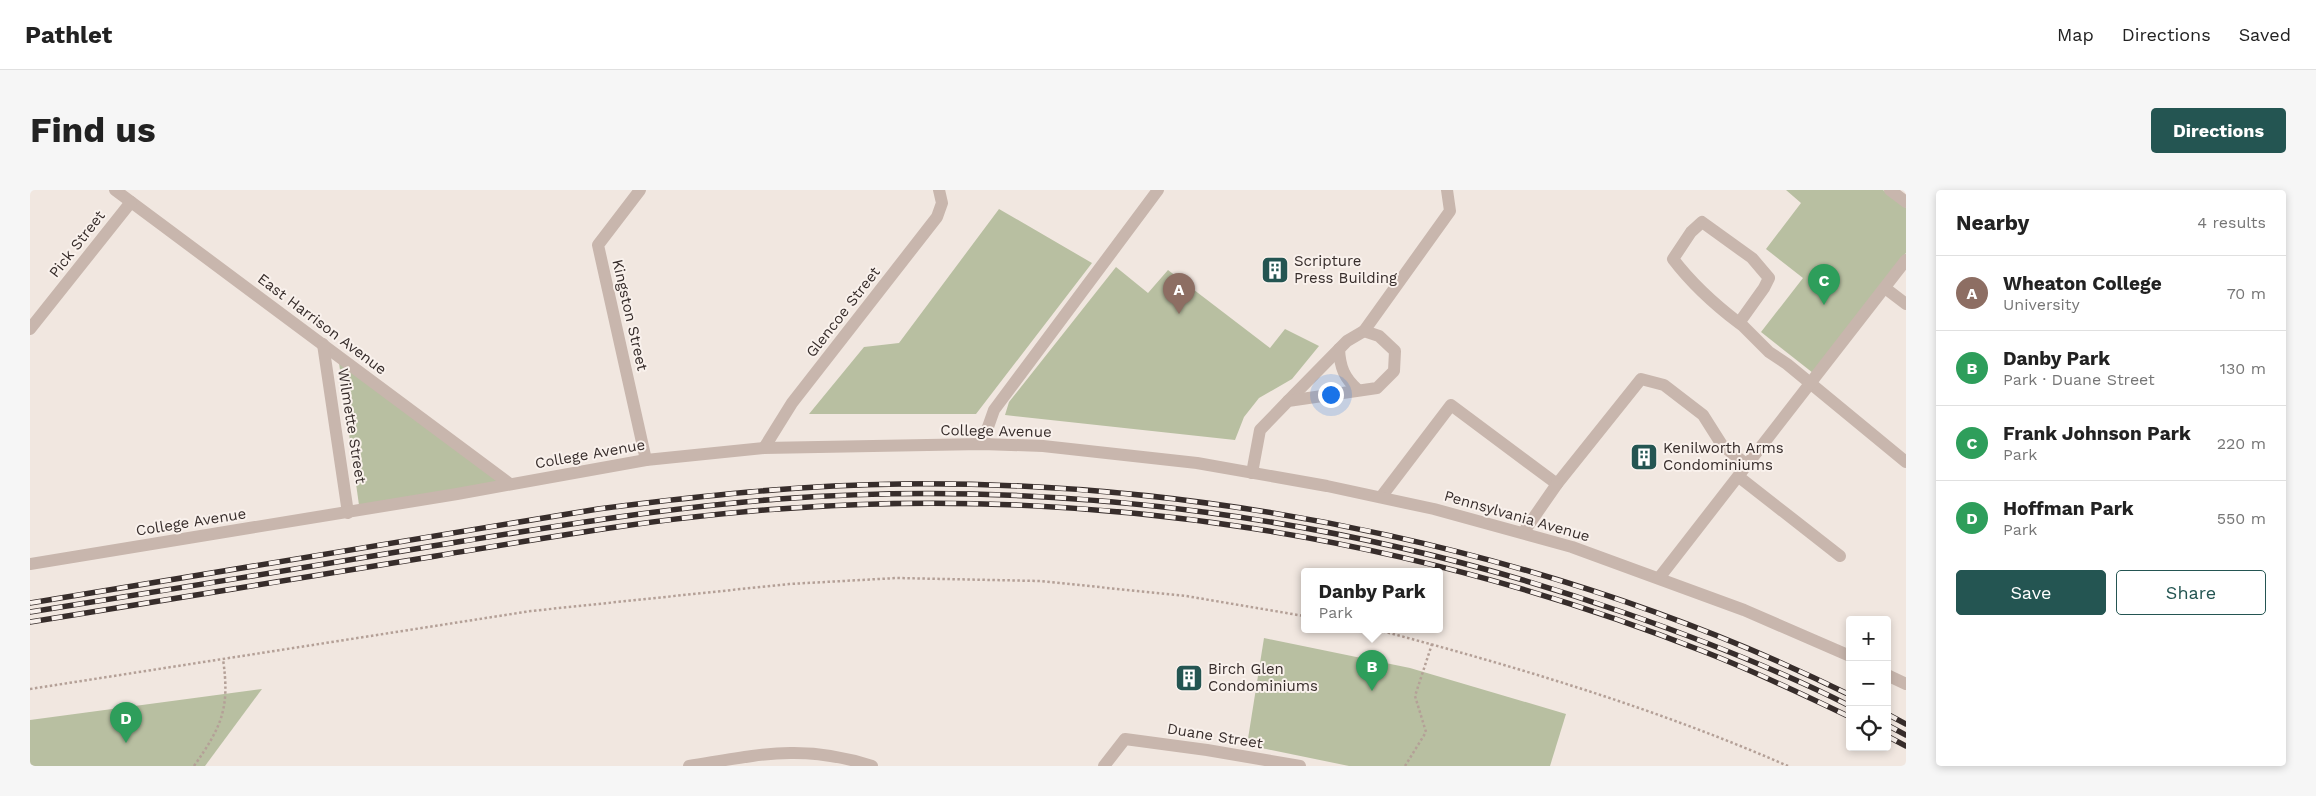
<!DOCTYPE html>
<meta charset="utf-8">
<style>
:root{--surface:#fff;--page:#f6f6f6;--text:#222;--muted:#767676;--line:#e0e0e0;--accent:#245552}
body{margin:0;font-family:"Work Sans",sans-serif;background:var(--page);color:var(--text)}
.controls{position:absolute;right:15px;bottom:15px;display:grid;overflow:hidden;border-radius:5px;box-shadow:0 2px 8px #0003}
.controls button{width:45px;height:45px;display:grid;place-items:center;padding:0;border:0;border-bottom:1px solid var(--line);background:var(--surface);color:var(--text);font:25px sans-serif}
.you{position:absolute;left:1300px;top:204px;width:18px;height:18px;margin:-12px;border:4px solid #fff;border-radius:50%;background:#1a73e8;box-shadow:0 0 0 8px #1a73e833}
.badge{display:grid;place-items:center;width:32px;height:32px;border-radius:50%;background:var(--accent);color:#fff;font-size:16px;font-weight:700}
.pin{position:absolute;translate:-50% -41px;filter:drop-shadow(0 1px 2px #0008)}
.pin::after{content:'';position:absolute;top:26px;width:18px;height:15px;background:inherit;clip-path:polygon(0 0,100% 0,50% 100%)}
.popup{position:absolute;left:1271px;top:378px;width:142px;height:65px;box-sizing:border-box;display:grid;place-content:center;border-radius:5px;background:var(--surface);filter:drop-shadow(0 1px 4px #0005);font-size:16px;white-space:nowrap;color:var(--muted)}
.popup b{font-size:19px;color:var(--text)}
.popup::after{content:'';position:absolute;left:50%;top:100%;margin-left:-10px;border:10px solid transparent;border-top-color:var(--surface)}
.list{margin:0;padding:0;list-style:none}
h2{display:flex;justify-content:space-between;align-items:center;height:65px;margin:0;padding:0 20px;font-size:21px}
h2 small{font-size:16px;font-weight:400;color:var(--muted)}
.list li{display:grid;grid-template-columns:32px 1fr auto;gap:15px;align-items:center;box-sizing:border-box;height:75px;padding:0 20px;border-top:1px solid var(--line)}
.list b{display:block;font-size:19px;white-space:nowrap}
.list p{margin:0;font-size:16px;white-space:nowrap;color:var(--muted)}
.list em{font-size:16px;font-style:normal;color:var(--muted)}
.actions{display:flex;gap:10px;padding:15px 20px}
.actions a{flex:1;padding:11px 0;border:1px solid var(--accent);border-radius:5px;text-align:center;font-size:18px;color:var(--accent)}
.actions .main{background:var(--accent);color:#fff}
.icon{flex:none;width:28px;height:28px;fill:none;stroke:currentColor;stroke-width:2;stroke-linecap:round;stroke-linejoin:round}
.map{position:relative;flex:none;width:1876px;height:576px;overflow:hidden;border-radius:5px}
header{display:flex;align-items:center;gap:30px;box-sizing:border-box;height:70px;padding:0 25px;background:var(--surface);border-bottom:1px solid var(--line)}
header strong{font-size:24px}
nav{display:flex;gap:28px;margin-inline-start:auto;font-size:18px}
.intro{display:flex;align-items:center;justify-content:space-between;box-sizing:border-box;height:120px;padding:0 30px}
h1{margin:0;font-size:35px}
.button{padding:12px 22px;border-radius:5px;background:var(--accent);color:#fff;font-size:18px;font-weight:700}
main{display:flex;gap:30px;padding:0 30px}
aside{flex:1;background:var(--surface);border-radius:5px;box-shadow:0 2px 8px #0003}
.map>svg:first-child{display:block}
.green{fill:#b8bfa1}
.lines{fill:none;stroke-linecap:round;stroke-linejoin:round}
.path{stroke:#b4a097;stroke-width:2.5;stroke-dasharray:2.5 2.5;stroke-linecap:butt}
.minor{stroke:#c8b6ad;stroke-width:12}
.rail-casing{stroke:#372d2b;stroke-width:5.5}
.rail{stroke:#f9f1ec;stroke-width:4;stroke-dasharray:11;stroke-linecap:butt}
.labels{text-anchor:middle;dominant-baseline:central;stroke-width:4;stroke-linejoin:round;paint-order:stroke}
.street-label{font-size:15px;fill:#372d2b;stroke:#f9f1ec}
.poi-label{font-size:15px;fill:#372d2b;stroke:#f9f1ec;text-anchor:start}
</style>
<header>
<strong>Pathlet</strong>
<nav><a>Map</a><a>Directions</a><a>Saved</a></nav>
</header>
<div class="intro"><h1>Find us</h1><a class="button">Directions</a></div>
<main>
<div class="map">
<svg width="1876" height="576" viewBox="0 0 1876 576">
<rect width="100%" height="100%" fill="#f1e7e0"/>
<g class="green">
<path d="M1756,0H1853L1876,18V63L1783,183L1731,142L1773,88L1736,59L1771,13Z"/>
<path d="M969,19L1062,73L946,224H779L834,157L869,153Z"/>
<path d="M1086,77L1118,103L1138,80L1240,158L1255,139L1289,156L1262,189L1229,208L1214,227L1205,250L975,225L979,212Z"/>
<path d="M309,173L470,292L329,315Z"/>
<path d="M1234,448L1380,478L1536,524L1520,576H1319L1217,555Z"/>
<path d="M232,499L175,576H0V530Z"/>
</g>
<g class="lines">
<g class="path">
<path d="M1348,440C1488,477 1625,518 1758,576"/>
<path d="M0,499L501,421L759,394L867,388L1010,391L1156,406L1274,426"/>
<path d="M164,576C192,536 200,518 193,469"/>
<path d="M1375,576L1396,542L1385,506L1402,454"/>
</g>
<g class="minor">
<path d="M85,0L480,294"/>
<path d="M610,0L568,55L616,270"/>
<path d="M1860,0L1876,12"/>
<path d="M1855,98L1876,114"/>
<path d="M1709,133L1734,98L1739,88L1722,68L1672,32L1661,42L1643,69C1662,94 1684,114 1709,133L1713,136L1739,162L1757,174L1876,272"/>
<path d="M0,139L101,12"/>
<path d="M293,154L318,323"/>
<path d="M1309,159C1310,177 1314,188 1328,200"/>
<path d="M1258,211L1317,151L1334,141"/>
<path d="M952,254L964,220L1128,0"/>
<path d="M734,258L762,213L907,27L912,13L909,0"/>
<path d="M1222,283L1230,240L1258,211L1347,198L1364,181L1365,161L1349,146L1334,141L1420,21L1417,0"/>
<path d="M1709,287L1810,366"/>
<path d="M1351,307L1421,215L1527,294L1611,189L1634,195L1673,225L1692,255L1717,275"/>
<path d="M1493,343L1527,294"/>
<path d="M0,374L427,304L616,270L734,258L952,254L1013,256L1167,273L1297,296L1404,319L1542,357L1714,420L1820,466"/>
<path d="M1629,388L1876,70"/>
<path d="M1857,485L1876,494"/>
<path d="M659,576C728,565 773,553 842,576"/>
<path d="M1074,576L1095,549L1177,560L1270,576"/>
</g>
<g class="rail-casing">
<g id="rail">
<path d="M0,413L568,319C669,306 769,295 870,294C1189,290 1534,364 1820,505"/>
<path d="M0,422C132,401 265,379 397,357C514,338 631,318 749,309C1034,288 1325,328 1595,423C1672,450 1747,479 1820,516"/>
<path d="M0,432C135,410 271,388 406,366C520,347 634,327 749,319C1063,295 1382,346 1675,462C1724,481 1772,504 1820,527"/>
<path d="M1857,524L1876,534"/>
<path d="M1857,535L1876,545"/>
<path d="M1857,546L1876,556"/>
</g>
</g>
<use href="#rail" class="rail"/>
</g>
<defs>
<g id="building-square" transform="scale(1.4375)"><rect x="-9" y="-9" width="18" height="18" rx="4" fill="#245552" stroke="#f9f1ec"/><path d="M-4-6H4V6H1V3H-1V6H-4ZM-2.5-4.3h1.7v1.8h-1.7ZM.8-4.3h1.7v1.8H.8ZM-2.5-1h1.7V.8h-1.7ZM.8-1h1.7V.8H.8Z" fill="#fff"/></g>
</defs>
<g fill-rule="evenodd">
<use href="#building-square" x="1245" y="80"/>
<use href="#building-square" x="1614" y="267"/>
<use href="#building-square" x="1159" y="488"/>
</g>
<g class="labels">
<g class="street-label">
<text transform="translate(47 54) rotate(-52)">Pick Street</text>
<text transform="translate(813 122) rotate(-52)">Glencoe Street</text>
<text transform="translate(600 125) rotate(77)">Kingston Street</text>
<text transform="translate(292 134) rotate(37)">East Harrison Avenue</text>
<text transform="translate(322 236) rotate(81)">Wilmette Street</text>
<text transform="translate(966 241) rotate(1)">College Avenue</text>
<text transform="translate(560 264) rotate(-10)">College Avenue</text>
<text transform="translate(1487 326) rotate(16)">Pennsylvania Avenue</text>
<text transform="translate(161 332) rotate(-9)">College Avenue</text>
<text transform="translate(1185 546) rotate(9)">Duane Street</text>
</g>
<g class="poi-label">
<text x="1264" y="71">Scripture<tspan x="1264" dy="17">Press Building</tspan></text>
<text x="1633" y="258">Kenilworth Arms<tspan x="1633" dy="17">Condominiums</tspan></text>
<text x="1178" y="479">Birch Glen<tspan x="1178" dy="17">Condominiums</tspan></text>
</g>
</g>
</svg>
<div class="controls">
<button>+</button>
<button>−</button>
<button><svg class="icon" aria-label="locate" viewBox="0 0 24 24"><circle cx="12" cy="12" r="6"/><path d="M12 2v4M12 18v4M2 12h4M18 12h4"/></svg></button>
</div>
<div class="you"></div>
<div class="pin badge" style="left:1149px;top:124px;background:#8d6e63">A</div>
<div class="pin badge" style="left:1342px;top:501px;background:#2e9e5b">B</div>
<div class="popup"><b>Danby Park</b>Park</div>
<div class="pin badge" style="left:1794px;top:115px;background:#2e9e5b">C</div>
<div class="pin badge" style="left:96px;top:553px;background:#2e9e5b">D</div>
</div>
<aside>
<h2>Nearby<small>4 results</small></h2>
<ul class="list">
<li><span class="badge" style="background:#8d6e63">A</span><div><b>Wheaton College</b><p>University</p></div><em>70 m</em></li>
<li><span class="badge" style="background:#2e9e5b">B</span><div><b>Danby Park</b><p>Park · Duane Street</p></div><em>130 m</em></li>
<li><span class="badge" style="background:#2e9e5b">C</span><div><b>Frank Johnson Park</b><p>Park</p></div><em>220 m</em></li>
<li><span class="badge" style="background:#2e9e5b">D</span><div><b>Hoffman Park</b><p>Park</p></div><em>550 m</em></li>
</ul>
<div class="actions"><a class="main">Save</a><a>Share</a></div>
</aside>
</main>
